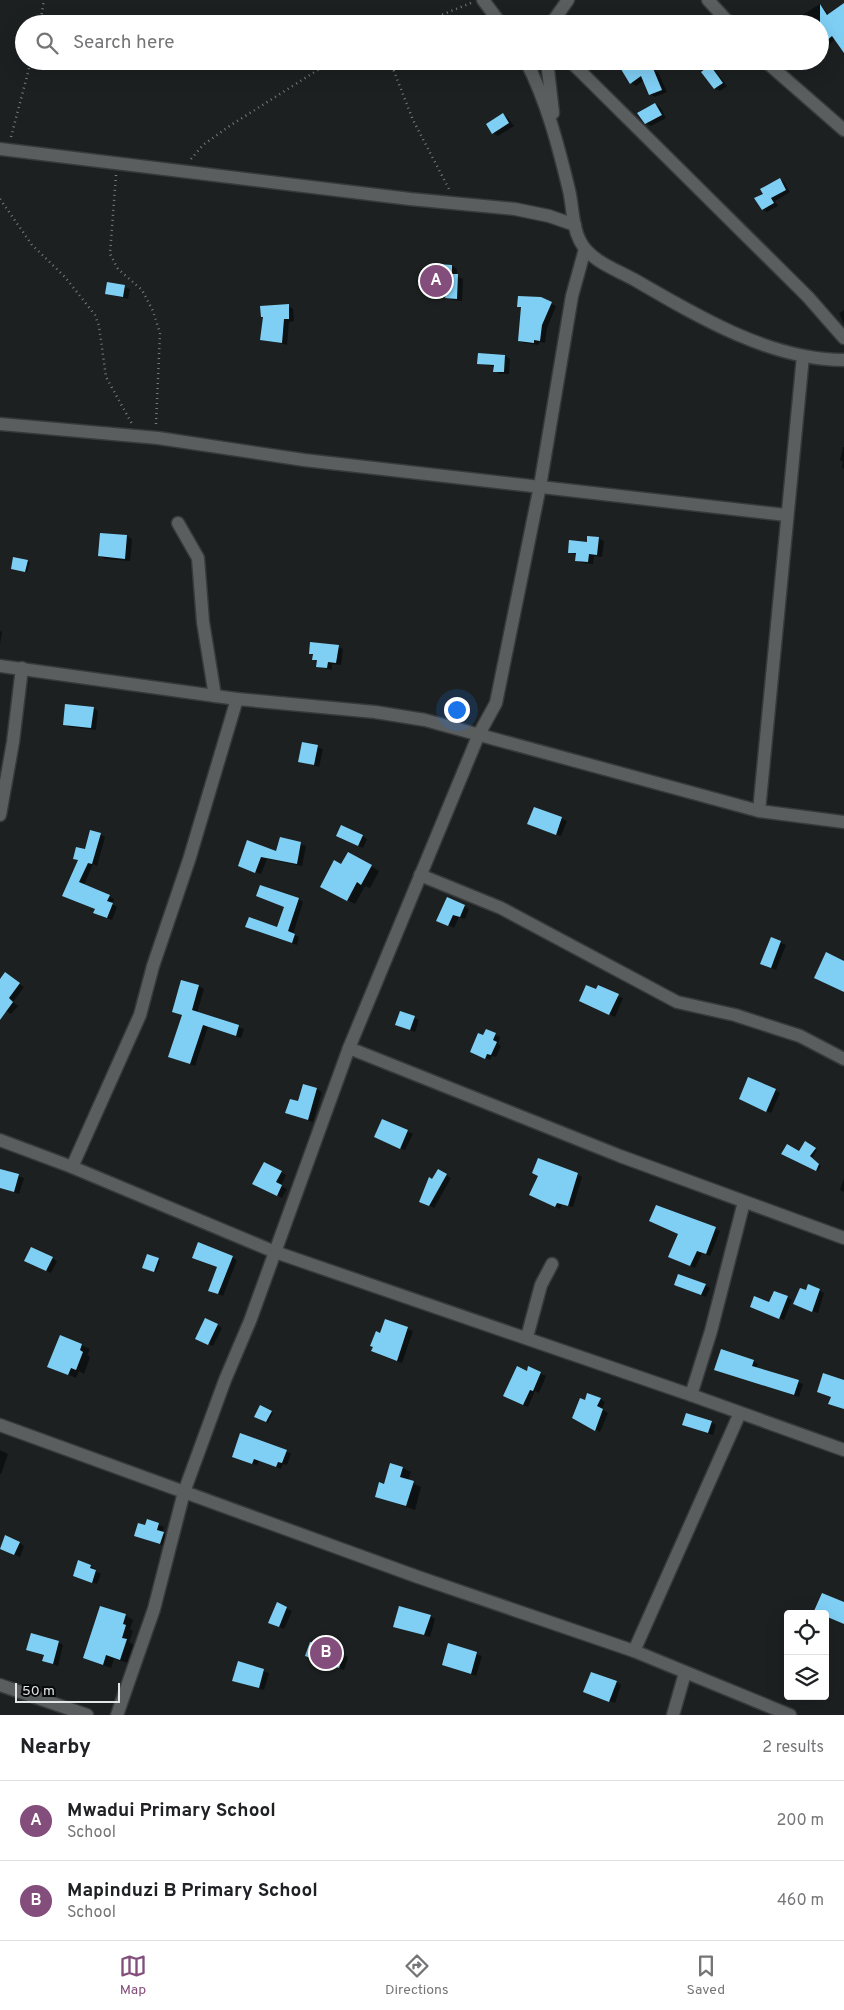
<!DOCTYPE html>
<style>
:root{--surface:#fff;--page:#f2f2f2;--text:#202124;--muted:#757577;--line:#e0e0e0;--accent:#834e7b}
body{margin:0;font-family:Overpass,sans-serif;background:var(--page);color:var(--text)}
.controls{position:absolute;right:15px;bottom:15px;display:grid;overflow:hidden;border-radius:5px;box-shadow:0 5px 20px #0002}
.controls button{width:45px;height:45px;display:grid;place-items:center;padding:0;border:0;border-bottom:1px solid var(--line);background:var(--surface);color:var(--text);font:25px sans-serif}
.scale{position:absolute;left:15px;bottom:12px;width:105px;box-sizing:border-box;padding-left:5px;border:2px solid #e2e5e5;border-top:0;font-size:14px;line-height:18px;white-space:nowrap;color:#e2e5e5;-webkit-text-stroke:4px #080909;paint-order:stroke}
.you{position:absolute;left:456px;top:709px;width:18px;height:18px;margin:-12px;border:4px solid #fff;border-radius:50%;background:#1a73e8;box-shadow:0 0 0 8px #1a73e833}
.badge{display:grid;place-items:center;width:32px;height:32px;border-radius:50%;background:var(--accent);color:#fff;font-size:16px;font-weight:700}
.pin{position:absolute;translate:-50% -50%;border:2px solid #fff;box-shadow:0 1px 5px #0006}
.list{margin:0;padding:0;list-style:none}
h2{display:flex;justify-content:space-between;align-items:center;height:65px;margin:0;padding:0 20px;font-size:21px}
h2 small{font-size:16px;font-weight:400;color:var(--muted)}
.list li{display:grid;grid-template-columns:32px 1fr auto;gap:15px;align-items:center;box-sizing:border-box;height:80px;padding:0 20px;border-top:1px solid var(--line)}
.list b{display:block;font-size:19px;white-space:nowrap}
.list p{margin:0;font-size:16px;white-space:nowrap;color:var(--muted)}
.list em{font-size:16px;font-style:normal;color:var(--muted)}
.icon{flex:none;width:28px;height:28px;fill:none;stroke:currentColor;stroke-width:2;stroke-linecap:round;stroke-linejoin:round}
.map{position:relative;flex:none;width:844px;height:1715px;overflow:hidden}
.search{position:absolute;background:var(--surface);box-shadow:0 5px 20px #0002;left:15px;right:15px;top:15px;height:55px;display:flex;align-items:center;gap:12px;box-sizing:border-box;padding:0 18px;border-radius:28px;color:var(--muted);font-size:19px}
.sheet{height:225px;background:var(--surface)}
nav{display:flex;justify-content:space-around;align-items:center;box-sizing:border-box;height:70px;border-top:1px solid var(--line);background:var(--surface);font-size:14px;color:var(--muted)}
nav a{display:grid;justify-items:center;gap:2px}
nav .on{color:var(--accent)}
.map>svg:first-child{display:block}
.shadow{fill:#0007}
.building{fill:#7fcff5}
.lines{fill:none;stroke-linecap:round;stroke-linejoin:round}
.street-casing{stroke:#37393a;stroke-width:15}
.path{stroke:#787b7b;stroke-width:2.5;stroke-dasharray:1 4;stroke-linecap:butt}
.street{stroke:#5a5e5e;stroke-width:12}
</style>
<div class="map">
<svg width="844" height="1715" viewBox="0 0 844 1715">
<rect width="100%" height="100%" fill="#1c2020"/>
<g class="shadow">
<path d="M820,4L829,15L844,12V30L827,47L820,42V24H807L801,16Z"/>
<path d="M612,18L620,24H604Z"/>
<path d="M618,61L658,72L667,92L655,97L650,94L644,80L636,86L631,83Z"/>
<path d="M710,67L715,70L727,86L720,91L715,89Z"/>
<path d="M655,104L660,107L666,118L651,126L646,123Z"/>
<path d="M503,115L508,118L514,126L498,136L493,133Z"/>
<path d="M780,180L784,182L790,192L775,201L778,206L767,212L762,209L765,194Z"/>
<path d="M439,266H452L457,269V276L463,279L462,301L452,300L447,296H435L430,293L438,273Z"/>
<path d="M108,284L130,289L128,299L107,294Z"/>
<path d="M541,299L556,306L547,328L545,343L539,342V345L524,343L519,341L522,308L518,306Z"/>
<path d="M288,306L293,309L294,321L289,322L287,345L262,339Z"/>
<path d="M844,310V324L839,313Z"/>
<path d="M505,356L510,359L509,374H500L495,371V367L478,363Z"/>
<path d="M843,447H844V469L842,467L843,462L840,460Z"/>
<path d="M101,534L127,536L132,539L130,561L105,559L100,556Z"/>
<path d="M599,539L604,541L602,557L594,556L593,564L582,563L577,560V555L569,552Z"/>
<path d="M27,561L30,562L27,572L14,569Z"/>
<path d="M0,631L2,632L0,644Z"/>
<path d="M338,647L343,649L341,665L332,664V670L317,666L318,661L310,653Z"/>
<path d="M93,708L98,711L96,730L69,727L64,724Z"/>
<path d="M303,743L323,749L319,767L300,761Z"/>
<path d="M535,808L567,821L561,836L534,826Z"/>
<path d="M100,834L105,837L97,866L93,864L84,885L114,899L112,904L117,907L112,920L99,915L96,909L68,898L79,860L74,858L86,851Z"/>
<path d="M362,836L367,839L363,848L342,838Z"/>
<path d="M281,838L306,846L302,866L267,859L261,874L244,868L248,842L277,853Z"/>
<path d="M342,866H371L379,871L370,888L365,886L355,904L330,891Z"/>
<path d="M298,899L303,902L293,934L299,937L297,945L251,929H278Z"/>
<path d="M464,906L469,909L465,919L459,917L454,928L438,920Z"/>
<path d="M771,939L786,945L776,970L762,964Z"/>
<path d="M10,977L24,987L13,1002L18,1006L11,1014L0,1007V978Z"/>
<path d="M199,986L204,989L197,1013L244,1029L241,1038L208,1027L195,1066L169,1057L183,1016L174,1012Z"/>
<path d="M597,991L623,998L615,1017L586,1004Z"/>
<path d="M414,1018L419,1020L415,1032L397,1025Z"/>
<path d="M486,1031L500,1037L498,1044L501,1046L496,1057L492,1056L490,1060L477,1055Z"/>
<path d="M317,1089L322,1092L313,1122L287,1113Z"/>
<path d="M775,1090L780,1093L771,1113L745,1101Z"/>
<path d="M383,1120L413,1134L405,1150L381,1140Z"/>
<path d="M805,1143L817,1150L812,1158L821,1166L818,1171L782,1153H799Z"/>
<path d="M0,1170L24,1178L19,1194L0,1188Z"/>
<path d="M438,1170L451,1178L434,1208L426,1204L433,1180Z"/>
<path d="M281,1172L286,1175L281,1186L287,1189L282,1198L259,1186Z"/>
<path d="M577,1174L582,1177L573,1207L562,1204L560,1209L535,1197Z"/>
<path d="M844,1178V1192L840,1190Z"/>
<path d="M715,1229L720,1231L710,1256L702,1253L695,1268L674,1259Z"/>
<path d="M232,1257L237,1260L223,1296L209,1290L218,1268L198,1260Z"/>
<path d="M52,1258L57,1261L51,1273L31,1264Z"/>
<path d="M158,1260L160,1261L156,1272L145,1268Z"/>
<path d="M676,1285H705L710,1288L706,1297Z"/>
<path d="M819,1290L824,1293L818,1313L800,1307L806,1292Z"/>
<path d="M787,1298L792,1300L784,1320L756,1309Z"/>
<path d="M386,1321L413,1331L402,1363L378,1354Z"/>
<path d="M217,1325L222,1328L213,1346L201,1341Z"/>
<path d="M61,1336L90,1349L87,1355L90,1357L84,1374L79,1371L76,1378L49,1366Z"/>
<path d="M753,1361L758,1364L756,1368L803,1384L799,1397L716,1370Z"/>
<path d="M529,1368L546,1376L539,1393L535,1391L528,1407L510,1399Z"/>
<path d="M600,1399L605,1402L602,1409L608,1413L600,1432L573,1418L585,1402Z"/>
<path d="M260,1407L273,1413L268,1423L256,1416Z"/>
<path d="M711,1422L716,1425L713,1435L689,1427Z"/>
<path d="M0,1450L8,1454L1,1474H0Z"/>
<path d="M286,1451L291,1454L287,1465L283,1464L281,1469L259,1461L257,1465L238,1459Z"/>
<path d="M403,1468L411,1472L408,1481L421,1487L415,1510L376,1496Z"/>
<path d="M148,1521L164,1527L162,1533L168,1536L165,1546L136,1536L146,1527Z"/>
<path d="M20,1543L24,1546L20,1557L6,1551Z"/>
<path d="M79,1562L96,1569L95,1571L101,1574L97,1584L79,1578Z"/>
<path d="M277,1604L292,1611L284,1629L275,1625Z"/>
<path d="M125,1615L133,1620L130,1629L133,1631L129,1642L134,1645L128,1663L114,1659L111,1668L84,1658Z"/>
<path d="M430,1616L435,1619L430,1637L395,1626Z"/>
<path d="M58,1642L63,1645L58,1666L44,1660L45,1656L27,1650Z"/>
<path d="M449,1645L482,1656L476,1676L443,1665Z"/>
<path d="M306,1655H343L348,1657L344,1670Z"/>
<path d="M238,1663L269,1673L264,1690L234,1680Z"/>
<path d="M616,1682L621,1685L615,1703L590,1694Z"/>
</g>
<g class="building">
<path d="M844,3V53L832,36L820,46V4L827,15Z"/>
<path d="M616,61H650L662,90L649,95L641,76L630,84Z"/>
<path d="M710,65L723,83L714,89L701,72Z"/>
<path d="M655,103L662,115L645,124L637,113Z"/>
<path d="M503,113L509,123L492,134L486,124Z"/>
<path d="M780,178L786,190L771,198L774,203L762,210L754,198L763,194L760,189Z"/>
<path d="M437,264L452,265V274H458L457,299L445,298L446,294H428L430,272H437Z"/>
<path d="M107,282L125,285L123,297L105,294Z"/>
<path d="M518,296L541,297L552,302L542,325L540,341L534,340V343L518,341L521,307H517Z"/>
<path d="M289,304V319H284L282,343L260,340L263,317H261L260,306Z"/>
<path d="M478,353L505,355L504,372H493L494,365L477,364Z"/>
<path d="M100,533L127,535L125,559L98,556Z"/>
<path d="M587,536L599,537L597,555L589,554L588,562L575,561L576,553H568L569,540L587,542Z"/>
<path d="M13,557L28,560L25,572L11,569Z"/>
<path d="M310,642L339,645L336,663L328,662L327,668L316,667L317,660H312L313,654H309Z"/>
<path d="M65,704L94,707L91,728L63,725Z"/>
<path d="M302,742L318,745L314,765L298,762Z"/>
<path d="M534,807L562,817L556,835L527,824Z"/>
<path d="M341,825L363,835L358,846L336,836Z"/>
<path d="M90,830L101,833L92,864L88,863L79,882L110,895L107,901L113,903L107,918L93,913L95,909L62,896L78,860L73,859L76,847L85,849Z"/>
<path d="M280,837L301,842L297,864L261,857L255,873L238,866L247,840L276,851Z"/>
<path d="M348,852L372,865L361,885L357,882L347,901L320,887L334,860L341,864Z"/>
<path d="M260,885L299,898L288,931L295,934L292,943L245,927L249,917L277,927L284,907L256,896Z"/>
<path d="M447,897L465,905L460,917L453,915L448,926L436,921Z"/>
<path d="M771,937L781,941L771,968L760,964Z"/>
<path d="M826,952L844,961V992L814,978Z"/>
<path d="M5,972L20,983L9,998L13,1002L0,1020V979Z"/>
<path d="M181,980L199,985L192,1010L239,1025L236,1036L203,1025L190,1064L168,1057L182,1015L172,1012Z"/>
<path d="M586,985L596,989L598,985L619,994L609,1015L579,1001Z"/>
<path d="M400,1011L415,1016L410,1030L395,1025Z"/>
<path d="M486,1029L496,1033L493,1040L497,1042L491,1055L487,1054L485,1059L470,1052L478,1033L483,1035Z"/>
<path d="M748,1077L776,1089L766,1112L739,1099Z"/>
<path d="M303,1084L317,1088L308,1120L285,1113L290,1099L298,1101Z"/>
<path d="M382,1119L408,1130L400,1149L374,1137Z"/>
<path d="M805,1141L816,1148L810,1156L819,1164L816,1171L781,1154L787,1144L799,1151Z"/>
<path d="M538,1158L578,1173L568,1206L557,1203L555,1207L529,1195L538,1176L532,1173Z"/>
<path d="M264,1162L282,1171L276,1182L282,1185L277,1196L252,1184Z"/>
<path d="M0,1169L19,1174L14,1192L0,1188Z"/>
<path d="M438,1169L447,1174L429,1206L419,1202L429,1177L432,1179Z"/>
<path d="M656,1205L716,1227L706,1254L697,1251L690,1266L668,1257L678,1234L649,1221Z"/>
<path d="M198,1242L233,1256L218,1294L208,1291L217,1267L192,1258Z"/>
<path d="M31,1247L53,1257L46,1271L24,1261Z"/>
<path d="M147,1254L159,1258L154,1272L142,1268Z"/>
<path d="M678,1274L706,1284L701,1295L674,1285Z"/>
<path d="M808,1284L820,1289L812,1312L793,1304L800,1288L806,1290Z"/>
<path d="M774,1291L788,1296L779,1319L750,1307L754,1296L769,1302Z"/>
<path d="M205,1318L218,1324L208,1345L195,1339Z"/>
<path d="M385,1319L408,1327L397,1361L371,1351L373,1347L370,1346L376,1331L380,1333Z"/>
<path d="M60,1335L82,1344L80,1350L83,1352L76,1370L71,1368L68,1375L47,1367Z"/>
<path d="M721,1349L754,1360L752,1366L799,1380L794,1395L714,1370Z"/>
<path d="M517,1366L527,1371L528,1366L541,1372L533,1391L530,1390L523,1405L503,1396Z"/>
<path d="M823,1373L844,1380V1409L828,1404L831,1397L817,1392Z"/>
<path d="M587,1393L601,1398L597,1406L603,1409L595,1431L572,1418L580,1398L585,1400Z"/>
<path d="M260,1405L272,1411L266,1422L254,1417Z"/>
<path d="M686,1413L712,1421L708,1433L682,1425Z"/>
<path d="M240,1433L287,1450L282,1463L278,1462L276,1467L254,1459L252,1464L232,1457Z"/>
<path d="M390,1463L403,1467L400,1477L414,1481L406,1506L375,1497L379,1482L384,1484Z"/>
<path d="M147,1519L159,1523L157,1530L164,1532L160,1544L134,1536L138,1523L145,1525Z"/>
<path d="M5,1535L20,1542L14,1555L0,1549Z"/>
<path d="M78,1560L91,1565L90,1568L96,1570L92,1583L73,1576Z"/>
<path d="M822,1593L844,1602V1624L825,1616V1614L814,1611Z"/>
<path d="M277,1602L287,1607L279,1627L268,1623Z"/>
<path d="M100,1606L126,1614L123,1624L126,1625L122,1638L127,1639L120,1660L106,1655L103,1665L83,1658Z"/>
<path d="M399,1606L431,1615L424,1635L393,1627Z"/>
<path d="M31,1633L59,1641L53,1664L42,1661L44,1655L26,1650Z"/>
<path d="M310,1642L344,1653L339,1668L305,1656Z"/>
<path d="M448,1643L477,1652L471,1674L442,1665Z"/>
<path d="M238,1661L264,1669L259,1688L232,1681Z"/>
<path d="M591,1672L617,1681L609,1702L583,1692Z"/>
</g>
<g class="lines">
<g class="street-casing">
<g id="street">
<path d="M483,0L501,24"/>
<path d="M708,0L730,24"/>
<path d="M551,24L568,0"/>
<path d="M526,61C547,102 558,145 569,190C573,207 572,226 580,241C590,261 617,270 635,280C697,316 770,360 844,360"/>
<path d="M547,61L553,113"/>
<path d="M570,61L808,297L844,338"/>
<path d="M765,61L844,130"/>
<path d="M0,149L410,199L515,209L549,216L575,225"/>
<path d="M0,424L158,438L304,460L786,515"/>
<path d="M178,523L198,558L203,622L215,696"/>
<path d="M0,666L237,699L375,712L425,720L759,811L844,822"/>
<path d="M759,811L803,356"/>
<path d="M0,815L13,742L22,668"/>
<path d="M420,875L501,908L677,1002L735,1015L775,1028L800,1036L844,1059"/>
<path d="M349,1048L620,1156L844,1238"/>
<path d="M0,1140L72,1167L275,1252L691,1395L844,1450"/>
<path d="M72,1167L140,1015L153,966L189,860L237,699"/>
<path d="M527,1337L541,1285L552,1264"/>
<path d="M691,1395L711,1331L744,1202"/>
<path d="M0,1425L418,1577L634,1651L790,1715"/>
<path d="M634,1651L740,1413"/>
<path d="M0,1685L87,1715"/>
<path d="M117,1715L154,1609L184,1492L225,1380L250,1321L349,1048L479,734L496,703L540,486L572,296L585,249"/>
<path d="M673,1715L685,1673"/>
</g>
</g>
<g class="path">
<path d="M40,24L44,0"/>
<path d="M419,24L471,3"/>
<path d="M390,61L413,120L450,191"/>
<path d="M11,137L31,61"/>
<path d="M191,159L203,145L231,125L332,61"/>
<path d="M116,175L110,254L118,269L142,290L153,311L160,333L156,424"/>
<path d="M0,199L32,245L65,277L95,315L99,326L106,377L132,424"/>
</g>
<use href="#street" class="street"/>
</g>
</svg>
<div class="controls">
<button><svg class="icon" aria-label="locate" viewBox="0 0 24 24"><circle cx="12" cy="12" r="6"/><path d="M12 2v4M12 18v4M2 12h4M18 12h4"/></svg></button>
<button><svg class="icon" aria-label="layers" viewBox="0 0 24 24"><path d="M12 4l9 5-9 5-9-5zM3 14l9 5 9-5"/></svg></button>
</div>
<div class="scale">50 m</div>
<div class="you"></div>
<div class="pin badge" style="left:436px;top:281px">A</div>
<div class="pin badge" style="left:326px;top:1653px">B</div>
<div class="search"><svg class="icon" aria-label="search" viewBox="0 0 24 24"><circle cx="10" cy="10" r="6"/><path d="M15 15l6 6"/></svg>Search here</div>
</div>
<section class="sheet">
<h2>Nearby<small>2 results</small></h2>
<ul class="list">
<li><span class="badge">A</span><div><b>Mwadui Primary School</b><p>School</p></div><em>200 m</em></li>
<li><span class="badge">B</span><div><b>Mapinduzi B Primary School</b><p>School</p></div><em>460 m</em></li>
</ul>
</section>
<nav>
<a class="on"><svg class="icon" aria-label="map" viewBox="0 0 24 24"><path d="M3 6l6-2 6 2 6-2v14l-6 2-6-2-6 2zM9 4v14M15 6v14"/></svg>Map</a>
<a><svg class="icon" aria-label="directions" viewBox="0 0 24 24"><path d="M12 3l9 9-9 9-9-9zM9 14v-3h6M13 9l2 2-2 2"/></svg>Directions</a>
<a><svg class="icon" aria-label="saved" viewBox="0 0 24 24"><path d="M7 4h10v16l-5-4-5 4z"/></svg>Saved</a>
</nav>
